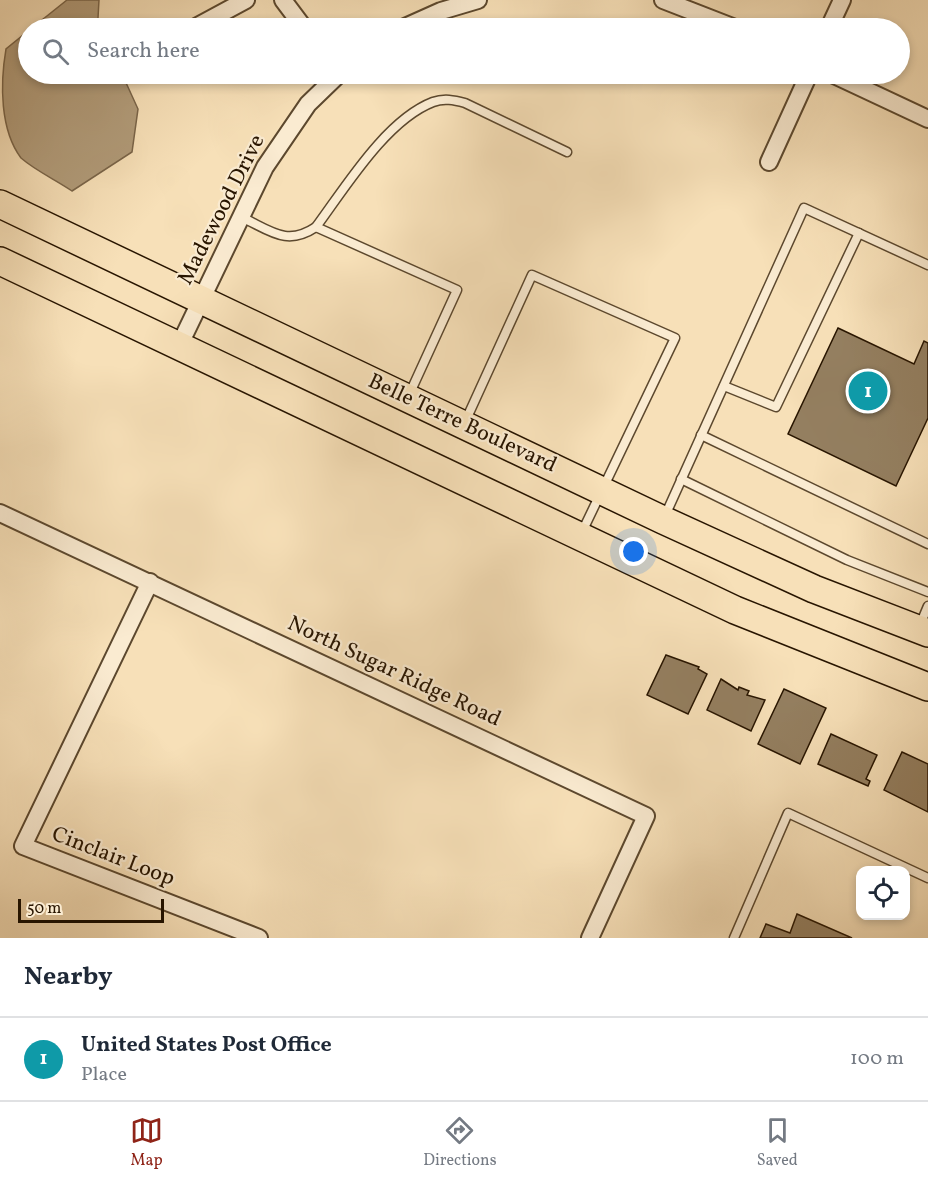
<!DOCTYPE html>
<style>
:root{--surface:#fff;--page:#f6f6f7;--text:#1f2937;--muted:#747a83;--line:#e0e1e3;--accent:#8f2418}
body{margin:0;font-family:Vollkorn,serif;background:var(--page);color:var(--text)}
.controls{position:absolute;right:18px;bottom:18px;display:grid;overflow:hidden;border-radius:12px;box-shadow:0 3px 9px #0003}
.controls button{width:54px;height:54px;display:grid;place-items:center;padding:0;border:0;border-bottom:2px solid var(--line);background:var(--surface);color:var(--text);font:30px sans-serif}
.scale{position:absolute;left:18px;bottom:15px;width:146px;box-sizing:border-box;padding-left:6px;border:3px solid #281500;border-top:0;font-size:16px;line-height:21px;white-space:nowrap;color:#281500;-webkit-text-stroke:4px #faebd1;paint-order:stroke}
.you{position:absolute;left:634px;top:552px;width:21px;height:21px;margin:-15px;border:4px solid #fff;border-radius:50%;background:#1a73e8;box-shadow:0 0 0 9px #1a73e833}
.badge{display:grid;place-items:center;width:39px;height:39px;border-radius:50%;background:var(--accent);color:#fff;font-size:20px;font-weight:700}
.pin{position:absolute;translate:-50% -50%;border:3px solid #fff;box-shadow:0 2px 6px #0006}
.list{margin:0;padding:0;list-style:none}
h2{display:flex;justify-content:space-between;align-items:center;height:78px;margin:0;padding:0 24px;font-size:26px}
h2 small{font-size:20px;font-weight:400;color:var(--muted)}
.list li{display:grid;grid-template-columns:39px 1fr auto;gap:18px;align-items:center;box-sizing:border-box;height:84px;padding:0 24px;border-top:2px solid var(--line)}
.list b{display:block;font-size:22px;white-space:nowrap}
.list p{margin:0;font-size:20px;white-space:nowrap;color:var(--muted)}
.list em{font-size:20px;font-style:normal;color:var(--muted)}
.icon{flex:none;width:33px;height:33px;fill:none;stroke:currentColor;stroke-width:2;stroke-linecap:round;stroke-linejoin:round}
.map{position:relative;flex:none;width:928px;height:938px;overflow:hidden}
.search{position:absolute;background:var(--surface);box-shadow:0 3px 9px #0003;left:18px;right:18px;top:18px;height:66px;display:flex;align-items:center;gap:15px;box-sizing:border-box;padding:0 21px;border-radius:33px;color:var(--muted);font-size:22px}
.sheet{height:162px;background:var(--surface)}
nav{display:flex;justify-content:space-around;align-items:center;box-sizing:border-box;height:84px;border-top:2px solid var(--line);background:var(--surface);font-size:16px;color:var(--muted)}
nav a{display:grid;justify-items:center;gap:3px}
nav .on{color:var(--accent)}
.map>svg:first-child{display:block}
.water{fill:#b19b79;stroke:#7a6549;stroke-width:1.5}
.building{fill:#947f60;stroke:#281500;stroke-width:1.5}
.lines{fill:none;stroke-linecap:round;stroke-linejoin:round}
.service-casing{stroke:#5c482e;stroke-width:11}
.minor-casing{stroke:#5c482e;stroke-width:20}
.trunk-casing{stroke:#281500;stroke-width:30}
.service{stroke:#faebd1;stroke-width:8}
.minor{stroke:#faebd1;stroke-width:16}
.trunk{stroke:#f7e0b8;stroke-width:27}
.labels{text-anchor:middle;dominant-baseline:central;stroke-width:4.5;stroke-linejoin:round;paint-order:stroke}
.street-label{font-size:22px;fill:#281500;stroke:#faebd1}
</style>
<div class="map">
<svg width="928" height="938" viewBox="0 0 928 938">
<rect width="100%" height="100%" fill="#f7e0b8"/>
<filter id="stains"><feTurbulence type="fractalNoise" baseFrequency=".00333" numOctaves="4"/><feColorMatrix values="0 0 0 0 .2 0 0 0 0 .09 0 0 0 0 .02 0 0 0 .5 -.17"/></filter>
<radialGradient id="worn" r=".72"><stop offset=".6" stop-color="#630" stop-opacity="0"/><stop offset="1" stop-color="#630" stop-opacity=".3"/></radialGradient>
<g class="water">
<path d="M67,0H99L98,18L103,28H32Z"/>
<path d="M28,31V74H122L138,109L132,152L72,191C56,180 36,171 21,158C0,130 0,84 6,49Z"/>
</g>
<g class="building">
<path d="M838,328L914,364L924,341L928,343V418L896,486L788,434Z"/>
<path d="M666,655L699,667L698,669L707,674L688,714L647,695Z"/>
<path d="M721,679L738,690L739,687L749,691L747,695L765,700L751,731L707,710Z"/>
<path d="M784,689L826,708L800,764L758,744Z"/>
<path d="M831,734L877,755L866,779L870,781L868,786L818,764Z"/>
<path d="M902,752L928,764V812L884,790Z"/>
<path d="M797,914L852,938H760L766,924L790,933Z"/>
</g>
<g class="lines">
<g class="service-casing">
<g id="service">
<path d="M241,217C270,230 286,247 316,227L457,290L409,395"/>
<path d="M316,227C345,188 386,120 433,102C444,98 454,100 465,103L567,152"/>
<path d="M724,386L776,407L859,233"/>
<path d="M465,422L532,275L675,338L582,532"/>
<path d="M701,435L928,544"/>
<path d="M681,479L847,560L928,592"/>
<path d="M664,518L804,208L928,265"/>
<path d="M920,625L928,606"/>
<path d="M734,938L788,813L928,878"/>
</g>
</g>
<g class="minor-casing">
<g id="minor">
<path d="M283,0L304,28"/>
<path d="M663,0L735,28"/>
<path d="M194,28L246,0"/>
<path d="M403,28L441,11L478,0"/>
<path d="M829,28L842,0"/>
<path d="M832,74L928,119"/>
<path d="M769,162L809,74"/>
<path d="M179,346L265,167L308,104L339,74"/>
<path d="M0,513L646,816L590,938"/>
<path d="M150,582L23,846L259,938"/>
</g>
</g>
<g class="trunk-casing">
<g id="trunk">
<path d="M0,204L663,520L814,589L928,633"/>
<path d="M0,261L735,610L928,687"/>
</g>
</g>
<use href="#service" class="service"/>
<use href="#minor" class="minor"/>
<use href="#trunk" class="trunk"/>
</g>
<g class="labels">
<g class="street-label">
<text transform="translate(222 210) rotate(-63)">Madewood Drive</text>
<text transform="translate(462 424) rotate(25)">Belle Terre Boulevard</text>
<text transform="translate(394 672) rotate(25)">North Sugar Ridge Road</text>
<text transform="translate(113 857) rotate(21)">Cinclair Loop</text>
</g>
</g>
<rect width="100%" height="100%" filter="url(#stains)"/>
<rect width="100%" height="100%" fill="url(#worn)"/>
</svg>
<div class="controls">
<button><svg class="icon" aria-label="locate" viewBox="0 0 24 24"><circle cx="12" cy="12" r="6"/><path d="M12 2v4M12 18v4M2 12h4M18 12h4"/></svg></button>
</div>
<div class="scale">50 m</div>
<div class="you"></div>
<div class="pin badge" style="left:868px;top:391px;background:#0f9aa8">1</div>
<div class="search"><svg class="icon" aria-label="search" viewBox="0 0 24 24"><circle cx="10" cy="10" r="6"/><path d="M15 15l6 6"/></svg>Search here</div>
</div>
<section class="sheet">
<h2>Nearby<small></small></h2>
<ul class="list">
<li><span class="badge" style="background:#0f9aa8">1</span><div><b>United States Post Office</b><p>Place</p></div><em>100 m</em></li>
</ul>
</section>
<nav>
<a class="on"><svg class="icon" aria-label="map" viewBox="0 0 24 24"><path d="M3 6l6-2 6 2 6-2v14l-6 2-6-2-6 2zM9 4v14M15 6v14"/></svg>Map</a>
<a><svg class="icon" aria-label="directions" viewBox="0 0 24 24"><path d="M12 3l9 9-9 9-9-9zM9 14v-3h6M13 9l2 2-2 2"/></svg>Directions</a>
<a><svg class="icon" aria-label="saved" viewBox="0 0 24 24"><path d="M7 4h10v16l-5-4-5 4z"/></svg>Saved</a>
</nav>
